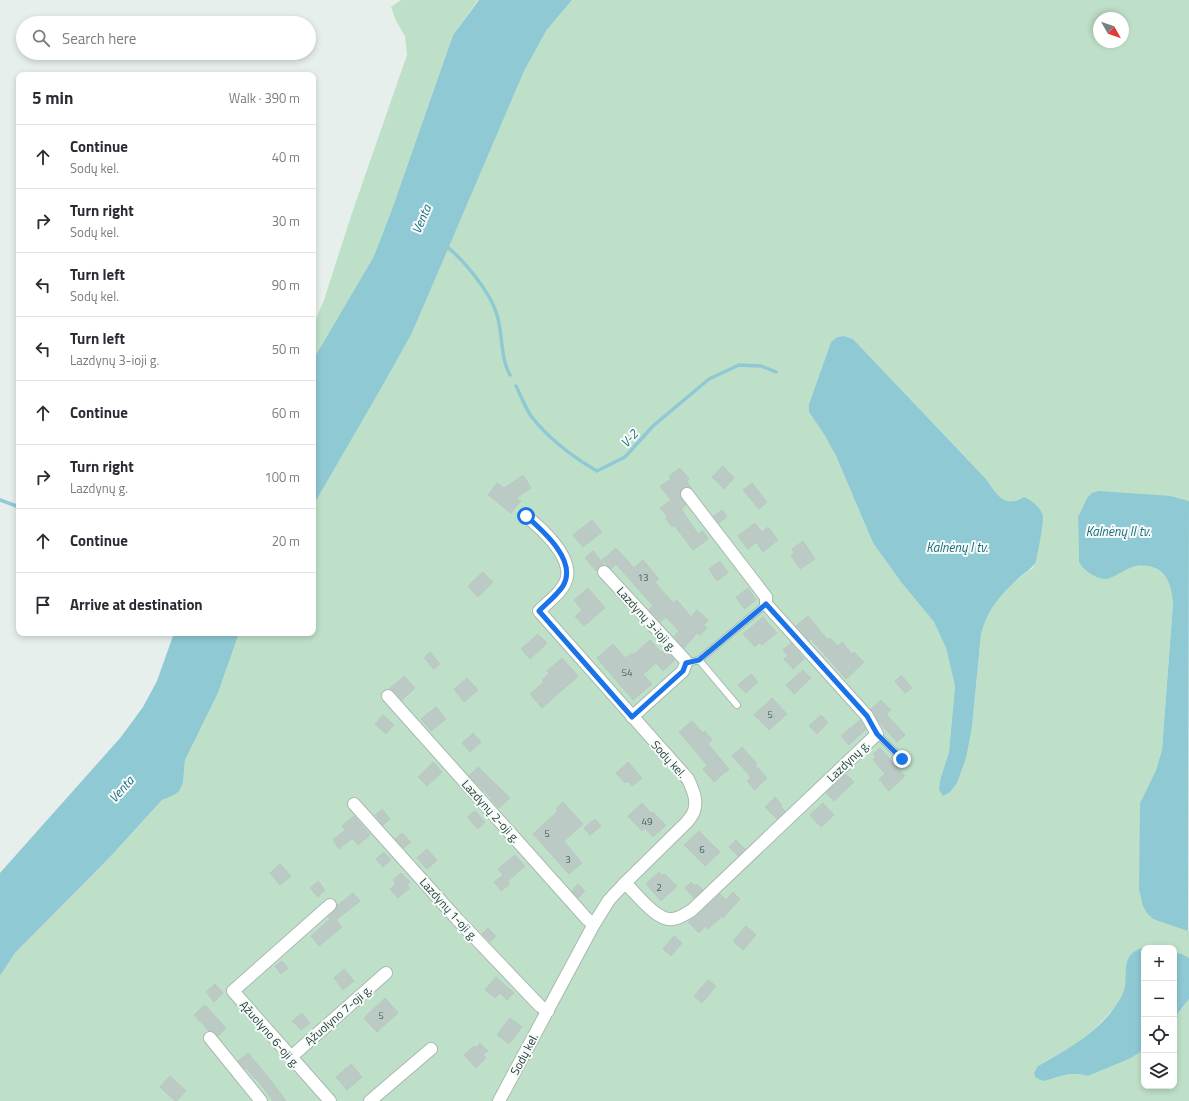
<!DOCTYPE html>
<meta charset="utf-8">
<style>
:root{--surface:#fff;--page:#f2f2f3;--text:#2b2b33;--muted:#7c7c81;--line:#e1e1e2}
body{margin:0;font-family:"Titillium Web",sans-serif;background:var(--page);color:var(--text)}
.controls{position:absolute;right:12px;bottom:12px;display:grid;overflow:hidden;border-radius:8px;box-shadow:0 2px 6px #0003}
.controls button{width:36px;height:36px;display:grid;place-items:center;padding:0;border:0;border-bottom:1px solid var(--line);background:var(--surface);color:var(--text);font:20px sans-serif}
.compass{position:absolute;left:1093px;top:12px;width:36px;height:36px;border-radius:50%;background:var(--surface);box-shadow:0 2px 6px #0003;rotate:130deg}
.stop{position:absolute;width:12px;height:12px;margin:-9px;border:3px solid #1a73e8;border-radius:50%;background:#fff}
.stop.end{background:#1a73e8;border-color:#fff;box-shadow:0 1px 4px #0008}
.list{margin:0;padding:0;list-style:none}
h2{display:flex;justify-content:space-between;align-items:center;height:52px;margin:0;padding:0 16px;font-size:17px}
h2 small{font-size:13px;font-weight:400;color:var(--muted)}
.list li{display:grid;grid-template-columns:26px 1fr auto;gap:12px;align-items:center;box-sizing:border-box;height:64px;padding:0 16px;border-top:1px solid var(--line)}
.list b{display:block;font-size:15px;white-space:nowrap}
.list p{margin:0;font-size:13px;white-space:nowrap;color:var(--muted)}
.list em{font-size:13px;font-style:normal;color:var(--muted)}
.icon{flex:none;width:22px;height:22px;fill:none;stroke:currentColor;stroke-width:2;stroke-linecap:round;stroke-linejoin:round}
.map{position:relative;flex:none;width:1189px;height:1101px;overflow:hidden}
.search{position:absolute;background:var(--surface);box-shadow:0 2px 6px #0003;left:16px;top:16px;width:300px;height:44px;display:flex;align-items:center;gap:10px;box-sizing:border-box;padding:0 14px;border-radius:22px;color:var(--muted);font-size:15px}
.panel{position:absolute;background:var(--surface);box-shadow:0 2px 6px #0003;left:16px;top:72px;width:300px;height:564px;border-radius:8px}
.map>svg:first-child{display:block}
.green{fill:#bfe0c8;fill-rule:evenodd}
.water{fill:#8ec9d4}
.lines{fill:none;stroke-linecap:round;stroke-linejoin:round}
.stream{stroke:#8ec9d4;stroke-width:3.5}
.building{fill:#bbcac4;stroke:#b8c9c2}
.lane-casing{stroke:#a8b8b2;stroke-width:8}
.street-casing{stroke:#a8b8b2;stroke-width:14}
.lane{stroke:#fff;stroke-width:6}
.street{stroke:#fff;stroke-width:12}
.route{stroke:#1a73e8;stroke-width:5}
.labels{text-anchor:middle;dominant-baseline:central;stroke-width:4;stroke-linejoin:round;paint-order:stroke}
.number-label{font-size:10px;fill:#4a645c}
.street-label{font-size:12px;fill:#24423a;stroke:#f7fbf9}
.water-label{font-size:13px;font-style:italic;fill:#1c6f80;stroke:#f7fbf9}
</style>
<div class="map">
<svg width="1189" height="1101" viewBox="0 0 1189 1101">
<rect width="100%" height="100%" fill="#e6efeb"/>
<g class="green">
<path d="M401,0H478L453,35L391,212L374,256L313,360V326L324,300L352,213L407,55L405,36L396,21L391,7Z"/>
<path d="M572,0H1189V501L1171,496L1087,498L1078,517L1079,562L1114,575C1120,572 1126,569 1131,567C1148,562 1167,570 1171,588C1172,593 1172,598 1173,603L1162,750L1156,770L1140,803L1188,931H1189V958L1182,954L1174,952V948H1142L1126,978L1123,993L1116,1006L1094,1030L1078,1043L1038,1066L1055,1078L1069,1074H1079L1088,1076L1129,1059L1139,1053L1144,1048V1086H1174V1018L1189,999V1101H0V976L15,953L110,857L162,800L174,795L183,783L185,760L218,693L239,633H313V506L383,385L412,333L523,71L546,31ZM1099,18H1123V42H1099ZM844,336L853,339L986,479C997,494 1004,509 1024,497L1034,567C1015,580 995,598 985,619C983,624 982,629 981,634L972,727L943,796L939,790L940,780L949,752L955,686L946,648L934,622L901,582L873,543L836,456L825,436L809,412V404L831,342L837,337Z"/>
</g>
<g class="water">
<path d="M479,0H572L546,31L524,71L412,333L383,385L313,506V360L374,256L391,212L453,35Z"/>
<path d="M844,336L853,339L986,479C997,494 1004,509 1024,497C1031,500 1042,508 1043,517C1043,528 1038,550 1036,561C1033,568 1027,571 1021,576C1002,593 987,609 981,634L972,727L966,758L957,783L950,792L943,796L939,790L940,780L949,752L955,686L946,648L934,622L901,582L873,543L836,456L825,436L809,412V404L831,342L837,337Z"/>
<path d="M1099,491L1171,496L1189,501L1188,931L1153,919L1147,913L1143,906L1139,889L1140,803L1156,770L1162,750L1173,603C1171,585 1168,570 1148,566C1141,565 1135,565 1130,568C1122,571 1112,579 1104,579C1094,578 1084,570 1079,562L1078,517L1087,498L1092,493Z"/>
<path d="M174,633H239L218,693L185,760L183,783L179,791L174,795L162,800L110,857L15,953L0,976V873L121,737L143,707L157,681Z"/>
<path d="M1142,948H1144V1048L1139,1053L1129,1059L1088,1076L1079,1074H1069L1043,1081L1035,1077L1034,1073L1038,1066C1070,1048 1105,1029 1122,995C1131,977 1117,956 1142,948Z"/>
<path d="M1174,952L1182,954L1189,958V999L1174,1018Z"/>
</g>
<g class="lines">
<g class="stream">
<path d="M446,246C464,260 491,293 497,315C503,335 500,357 510,375"/>
<path d="M516,386C521,396 525,407 531,416C548,438 573,457 597,471L625,457L653,426L709,379L739,365L761,366L776,372"/>
<path d="M0,500L19,507"/>
</g>
</g>
<g class="building">
<path d="M723,466L734,478L724,489L712,477Z"/>
<path d="M680,468L689,479L687,481L692,489L686,487L680,491V495L686,505L681,509L698,534L703,531L708,539L693,550L674,525L672,527L665,518L667,516L660,508L671,500L660,486L671,479L669,476Z"/>
<path d="M523,475L531,488L516,498L521,501L511,513L488,495L497,483L504,488Z"/>
<path d="M752,483L767,502L759,509L743,490Z"/>
<path d="M722,510L727,517L719,523L714,516Z"/>
<path d="M592,520L602,532L583,547L573,535Z"/>
<path d="M755,523L762,532L768,527L778,540L763,552L756,542L748,549L738,536Z"/>
<path d="M803,541L815,559L800,569L791,555L794,552L792,549Z"/>
<path d="M616,548L634,568L643,560L659,579L655,582L673,603L677,600L691,617L697,610L708,620L704,625L707,628L700,635L697,633L684,648L674,636L679,631L666,617L660,622L649,609L653,606L616,564L611,569L602,560Z"/>
<path d="M593,551L604,564L599,566L596,571L585,558Z"/>
<path d="M720,561L728,573L717,581L709,569Z"/>
<path d="M483,572L493,582L478,597L468,586Z"/>
<path d="M588,588L605,608L584,626L575,616L582,610L574,600Z"/>
<path d="M748,588L756,600L744,609L736,597Z"/>
<path d="M808,616L828,640L830,638L838,646L842,642L852,654L854,652L864,662L846,679L811,639L809,641L796,626Z"/>
<path d="M763,617L777,633L762,645L760,642L755,647L743,634Z"/>
<path d="M538,634L547,643L530,659L521,649Z"/>
<path d="M650,640L661,652L664,649L675,660L663,671L656,663L643,674L652,684L633,700L597,658L613,644L625,658L632,653L633,655Z"/>
<path d="M791,643L804,659L793,669L784,659L788,656L783,650Z"/>
<path d="M430,652L440,664L434,669L424,658Z"/>
<path d="M562,658L578,676L542,708L530,694L544,682L542,680L549,673L547,671Z"/>
<path d="M803,670L811,678L794,694L786,685Z"/>
<path d="M751,674L758,682L746,693L738,685Z"/>
<path d="M901,675L912,688L905,693L895,681Z"/>
<path d="M404,676L415,688L402,700L394,691L389,689Z"/>
<path d="M467,678L478,690L464,702L454,689Z"/>
<path d="M772,698L787,714L769,730L754,715Z"/>
<path d="M881,700L891,710L886,714L905,735L897,742L879,722L871,709Z"/>
<path d="M436,707L446,719L431,731L421,719Z"/>
<path d="M383,715L394,725L386,734L375,724Z"/>
<path d="M821,715L828,723L817,734L809,726Z"/>
<path d="M860,720L866,729L849,745L841,736Z"/>
<path d="M692,721L703,733L705,731L712,740L708,744L729,769L714,782L703,769L707,765L679,732Z"/>
<path d="M473,733L481,742L470,752L462,743Z"/>
<path d="M742,747L757,764L755,765L767,778L755,790L747,781L751,777L732,756Z"/>
<path d="M880,748L905,776L889,791L879,779L885,774L873,760L876,757L873,754Z"/>
<path d="M433,762L442,772L427,786L418,777Z"/>
<path d="M628,762L642,778L632,786L628,781L625,783L616,773Z"/>
<path d="M478,767L510,798L499,808L491,799V798L469,776Z"/>
<path d="M846,774L854,782L834,801L826,793Z"/>
<path d="M775,797L782,805L780,806L785,811L777,819L765,807Z"/>
<path d="M563,802L583,824L564,841L582,863L569,874L533,834L558,811L556,809Z"/>
<path d="M642,803L651,813L653,812L666,825L653,837L645,828L642,831L628,816Z"/>
<path d="M823,803L834,815L821,827L810,815Z"/>
<path d="M382,809L390,819L383,825L375,815Z"/>
<path d="M475,811L485,822L478,829L467,817Z"/>
<path d="M354,816L370,835L358,845L352,838L339,849L333,840L345,830L342,826Z"/>
<path d="M595,819L601,826L590,835L584,828Z"/>
<path d="M699,831L720,852L705,866L684,845Z"/>
<path d="M402,833L411,842L404,848L395,839Z"/>
<path d="M736,840L745,849L738,856L729,847Z"/>
<path d="M427,849L437,860L427,869L417,858Z"/>
<path d="M384,852L391,860L383,867L376,859Z"/>
<path d="M515,855L525,866L508,881L506,879L510,884L501,891L494,882L503,875L498,869Z"/>
<path d="M280,864L291,876L280,885L270,873Z"/>
<path d="M659,872L662,876L665,874L677,886L661,901L646,884Z"/>
<path d="M401,873L410,882L407,885L410,888L398,898L390,889L396,884L393,880Z"/>
<path d="M318,881L325,890L318,897L310,888Z"/>
<path d="M691,882L695,886L697,884L703,890L694,898L685,888Z"/>
<path d="M578,884L585,891L578,898L572,891Z"/>
<path d="M733,892L740,899L723,918L722,916L708,929L706,926L699,933L688,922L697,916L720,894L726,900Z"/>
<path d="M353,893L360,901L336,920L342,927L319,946L311,936L330,919L328,917L335,910L337,904L338,905Z"/>
<path d="M746,926L756,935L743,950L733,941Z"/>
<path d="M488,928L496,936L490,942L482,934Z"/>
<path d="M674,936L682,943L671,956L663,949Z"/>
<path d="M282,961L288,968L281,974L275,966Z"/>
<path d="M344,969L354,981L343,990L334,978Z"/>
<path d="M496,977L514,993L507,1000L500,993L495,998L485,990Z"/>
<path d="M708,980L716,986L702,1003L694,996Z"/>
<path d="M215,984L223,993L214,1002L206,992Z"/>
<path d="M385,998L398,1013L377,1032L364,1018Z"/>
<path d="M205,1005L226,1028L218,1036L213,1031H209L194,1015Z"/>
<path d="M302,1013L310,1023L301,1030L292,1021Z"/>
<path d="M510,1018L522,1027L509,1044L497,1035Z"/>
<path d="M480,1043L488,1051L483,1055L486,1058L476,1068L464,1055L474,1046L476,1048Z"/>
<path d="M248,1053L272,1082L286,1101H273L256,1078L255,1079L246,1068L245,1069L238,1061Z"/>
<path d="M351,1064L362,1077L347,1090L336,1077Z"/>
<path d="M170,1076L186,1091L177,1101H175L160,1087Z"/>
</g>
<g class="lines">
<g class="lane-casing">
<g id="lane">
<path d="M699,660L737,705"/>
<path d="M686,663L699,660L766,604"/>
<path d="M877,734L902,759"/>
</g>
</g>
<g class="street-casing">
<g id="street">
<path d="M604,572L685,660L686,663L683,671L632,717"/>
<path d="M388,696L587,919L594,924"/>
<path d="M354,804L457,919L540,1006L548,1011"/>
<path d="M625,883C636,893 657,922 673,919C680,918 686,914 692,910L877,734L867,716L766,604V597L687,494"/>
<path d="M210,1038L261,1101"/>
<path d="M291,1057L386,973"/>
<path d="M330,1101L233,991L330,905"/>
<path d="M370,1101L431,1049"/>
<path d="M499,1101L594,924L609,900L625,883L687,822C689,819 693,815 694,811C698,800 692,788 688,779L539,611C548,602 565,590 567,577C571,555 541,528 526,516"/>
</g>
</g>
<use href="#lane" class="lane"/>
<use href="#street" class="street"/>
</g>
<g class="lines">
<path class="route" d="M526,516C543,531 578,561 563,586C557,595 547,603 539,611L632,717L683,671L686,663L699,660L766,604L867,716L877,734L902,759"/>
</g>
<g class="labels">
<g class="number-label">
<text x="643" y="577">13</text>
<text x="627" y="672">54</text>
<text x="770" y="714">5</text>
<text x="647" y="821">49</text>
<text x="547" y="833">5</text>
<text x="702" y="849">6</text>
<text x="568" y="859">3</text>
<text x="659" y="887">2</text>
<text x="381" y="1015">5</text>
</g>
<g class="street-label">
<text transform="translate(647 619) rotate(48)">Lazdynų 3-ioji g.</text>
<text transform="translate(669 759) rotate(48)">Sodų kel.</text>
<text transform="translate(848 761) rotate(-44)">Lazdynų g.</text>
<text transform="translate(491 811) rotate(48)">Lazdynų 2-oji g.</text>
<text transform="translate(449 909) rotate(48)">Lazdynų 1-oji g.</text>
<text transform="translate(338 1015) rotate(-41)">Ąžuolyno 7-oji g.</text>
<text transform="translate(270 1034) rotate(49)">Ąžuolyno 6-oji g.</text>
<text transform="translate(524 1054) rotate(-62)">Sodų kel.</text>
</g>
<g class="water-label">
<text transform="translate(421 219) rotate(-67)">Venta</text>
<text transform="translate(629 438) rotate(-48)">V-2</text>
<text x="1118" y="531">Kalnėnų II tv.</text>
<text x="957" y="547">Kalnėnų I tv.</text>
<text transform="translate(121 789) rotate(-48)">Venta</text>
</g>
</g>
</svg>
<div class="controls">
<button>+</button>
<button>−</button>
<button><svg class="icon" aria-label="locate" viewBox="0 0 24 24"><circle cx="12" cy="12" r="6"/><path d="M12 2v4M12 18v4M2 12h4M18 12h4"/></svg></button>
<button><svg class="icon" aria-label="layers" viewBox="0 0 24 24"><path d="M12 4l9 5-9 5-9-5zM3 14l9 5 9-5"/></svg></button>
</div>
<svg class="compass" viewBox="-18 -18 36 36"><path d="M0-13l5 13h-10z" fill="#e53935"/><path d="M0 13l5-13h-10z" fill="#7c7c81"/></svg>
<div class="stop" style="left:526px;top:516px"></div>
<div class="stop end" style="left:902px;top:759px"></div>
<div class="search"><svg class="icon" aria-label="search" viewBox="0 0 24 24"><circle cx="10" cy="10" r="6"/><path d="M15 15l6 6"/></svg>Search here</div>
<section class="panel">
<h2>5 min<small>Walk · 390 m</small></h2>
<ul class="list">
<li><svg class="icon" aria-label="ahead" viewBox="0 0 24 24"><path d="M12 20V5M6 11l6-6 6 6"/></svg><div><b>Continue</b><p>Sodų kel.</p></div><em>40 m</em></li>
<li><svg class="icon" aria-label="right" viewBox="0 0 24 24"><path d="M7 20v-9h11M14 6l5 5-5 5"/></svg><div><b>Turn right</b><p>Sodų kel.</p></div><em>30 m</em></li>
<li><svg class="icon" aria-label="left" viewBox="0 0 24 24"><path d="M17 20v-9H6M10 6l-5 5 5 5"/></svg><div><b>Turn left</b><p>Sodų kel.</p></div><em>90 m</em></li>
<li><svg class="icon" aria-label="left" viewBox="0 0 24 24"><path d="M17 20v-9H6M10 6l-5 5 5 5"/></svg><div><b>Turn left</b><p>Lazdynų 3-ioji g.</p></div><em>50 m</em></li>
<li><svg class="icon" aria-label="ahead" viewBox="0 0 24 24"><path d="M12 20V5M6 11l6-6 6 6"/></svg><div><b>Continue</b></div><em>60 m</em></li>
<li><svg class="icon" aria-label="right" viewBox="0 0 24 24"><path d="M7 20v-9h11M14 6l5 5-5 5"/></svg><div><b>Turn right</b><p>Lazdynų g.</p></div><em>100 m</em></li>
<li><svg class="icon" aria-label="ahead" viewBox="0 0 24 24"><path d="M12 20V5M6 11l6-6 6 6"/></svg><div><b>Continue</b></div><em>20 m</em></li>
<li><svg class="icon" aria-label="arrive" viewBox="0 0 24 24"><path d="M6 21V4h12l-3 4 3 4H6"/></svg><div><b>Arrive at destination</b></div></li>
</ul>
</section>
</div>
